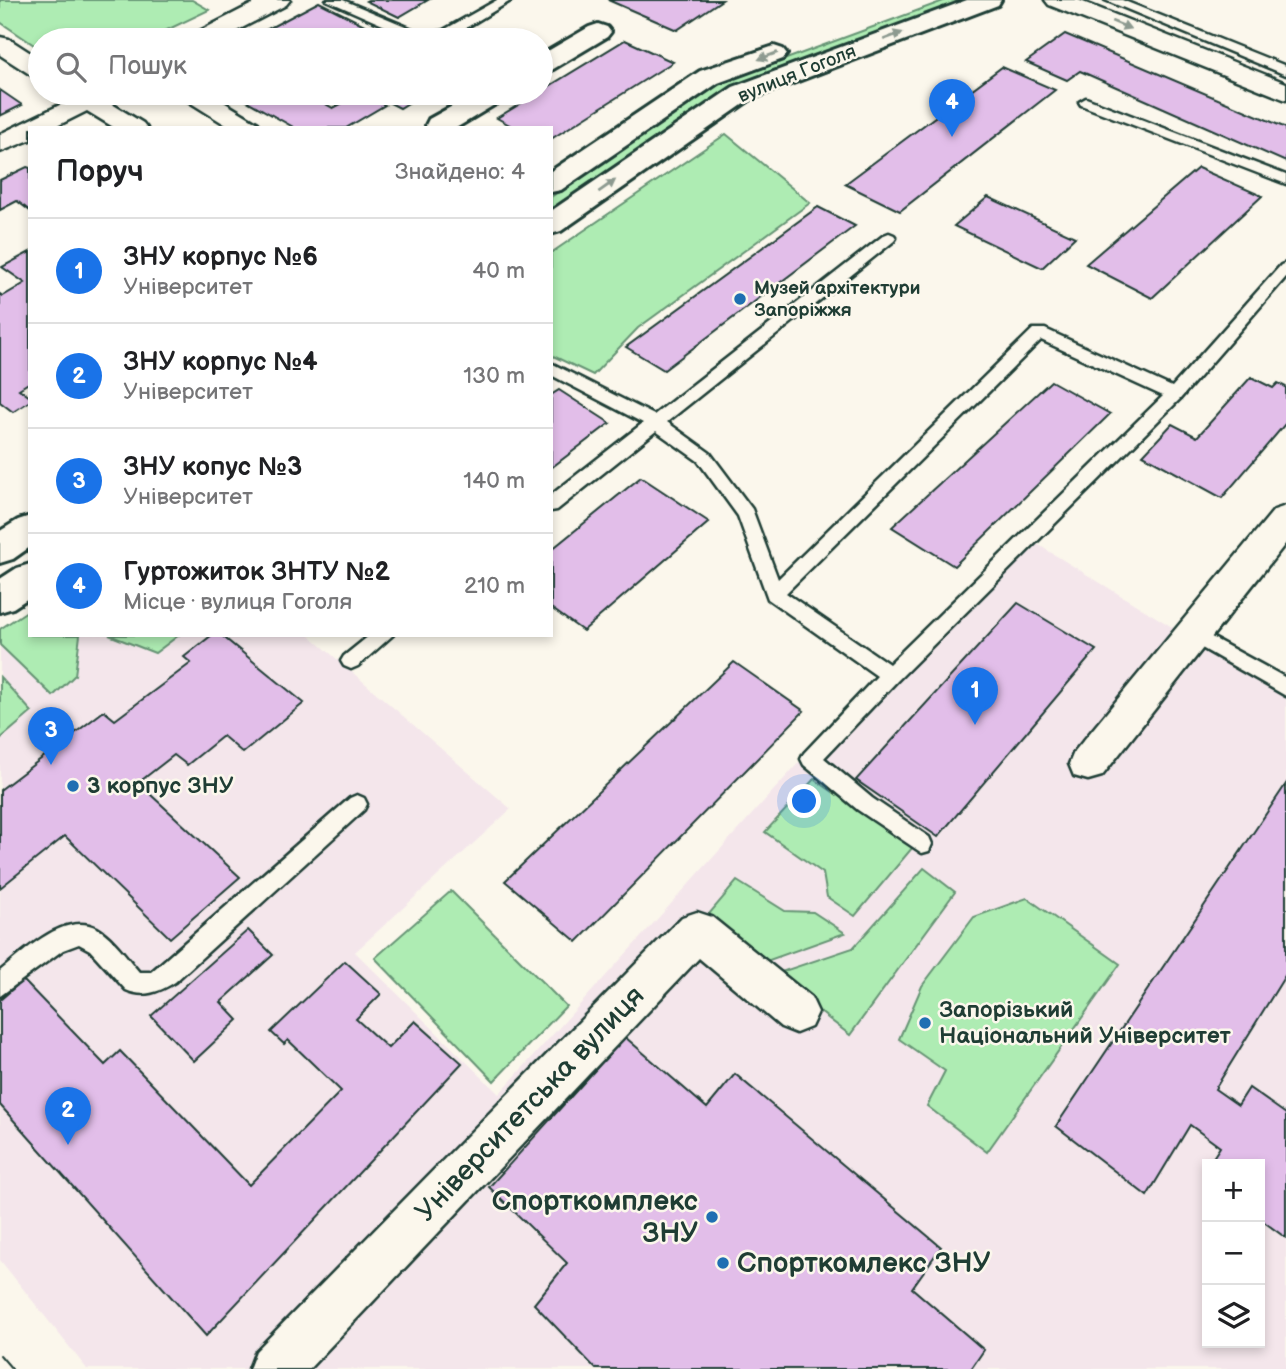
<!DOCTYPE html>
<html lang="uk">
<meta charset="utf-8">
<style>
:root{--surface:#fff;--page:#f6f6f6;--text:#202124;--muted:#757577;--line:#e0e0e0;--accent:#1a73e8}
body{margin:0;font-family:"Balsamiq Sans",sans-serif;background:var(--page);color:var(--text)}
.controls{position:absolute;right:21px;bottom:21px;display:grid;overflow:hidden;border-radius:0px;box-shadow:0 4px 10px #0003}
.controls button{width:63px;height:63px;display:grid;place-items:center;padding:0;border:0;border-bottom:2px solid var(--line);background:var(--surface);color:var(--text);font:35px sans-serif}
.you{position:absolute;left:805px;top:802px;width:24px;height:24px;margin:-18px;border:5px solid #fff;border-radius:50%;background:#1a73e8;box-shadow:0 0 0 10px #1a73e833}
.badge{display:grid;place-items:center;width:46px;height:46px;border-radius:50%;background:var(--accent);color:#fff;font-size:23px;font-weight:700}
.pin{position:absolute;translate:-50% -58px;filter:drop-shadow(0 2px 4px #0008)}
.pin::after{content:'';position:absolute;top:37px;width:24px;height:21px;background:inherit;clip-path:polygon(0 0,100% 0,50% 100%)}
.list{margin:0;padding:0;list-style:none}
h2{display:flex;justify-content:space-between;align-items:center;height:91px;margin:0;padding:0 28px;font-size:30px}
h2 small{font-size:23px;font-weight:400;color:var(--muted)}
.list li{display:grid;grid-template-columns:46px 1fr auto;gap:21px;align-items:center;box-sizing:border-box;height:105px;padding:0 28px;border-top:2px solid var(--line)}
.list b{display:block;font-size:26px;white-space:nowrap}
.list p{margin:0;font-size:23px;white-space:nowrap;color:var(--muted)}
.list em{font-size:23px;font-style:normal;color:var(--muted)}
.icon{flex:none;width:38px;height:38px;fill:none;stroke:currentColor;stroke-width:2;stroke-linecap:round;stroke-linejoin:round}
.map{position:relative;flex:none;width:1286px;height:1369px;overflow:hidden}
.search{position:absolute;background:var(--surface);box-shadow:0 4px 10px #0003;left:28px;top:28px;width:525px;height:77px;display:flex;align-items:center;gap:18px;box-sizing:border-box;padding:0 24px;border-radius:38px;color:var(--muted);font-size:26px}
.panel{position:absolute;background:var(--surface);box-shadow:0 4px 10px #0003;left:28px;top:126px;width:525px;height:511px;border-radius:0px}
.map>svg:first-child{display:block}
.built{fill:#f4e6eb;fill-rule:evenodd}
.green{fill:#aeecb3;stroke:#669474;stroke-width:2}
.building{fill:#e2bee9;stroke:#1f3d34;stroke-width:2}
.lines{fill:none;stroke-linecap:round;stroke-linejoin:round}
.lane-casing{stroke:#1f3d34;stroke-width:5}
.street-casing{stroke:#1f3d34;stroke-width:5}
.secondary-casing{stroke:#1f3d34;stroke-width:6}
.lane{fill:#fbf7ec;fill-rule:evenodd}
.street{fill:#fbf7ec;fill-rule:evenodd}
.secondary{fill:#fbf7ec;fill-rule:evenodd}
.tram{stroke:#1f3d34;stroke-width:2}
.oneway{fill:#8d9a90}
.poi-dot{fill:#1f6fb2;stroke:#fbf7ec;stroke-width:2.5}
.labels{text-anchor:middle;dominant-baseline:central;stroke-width:5;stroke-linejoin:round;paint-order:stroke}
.far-street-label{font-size:19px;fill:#1f3d34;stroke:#fbf7ec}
.far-poi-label{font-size:19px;font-weight:bold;fill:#1f3d34;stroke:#fbf7ec;text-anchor:start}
.poi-label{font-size:23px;font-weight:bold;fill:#1f3d34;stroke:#fbf7ec;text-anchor:start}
.near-street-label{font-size:28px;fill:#1f3d34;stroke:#fbf7ec}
.near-poi-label{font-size:28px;font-weight:bold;fill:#1f3d34;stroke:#fbf7ec;text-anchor:end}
</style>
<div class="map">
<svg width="1286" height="1369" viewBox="0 0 1286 1369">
<rect width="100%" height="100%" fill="#fbf7ec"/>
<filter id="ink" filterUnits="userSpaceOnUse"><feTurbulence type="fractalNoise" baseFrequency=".0143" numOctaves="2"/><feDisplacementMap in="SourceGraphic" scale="14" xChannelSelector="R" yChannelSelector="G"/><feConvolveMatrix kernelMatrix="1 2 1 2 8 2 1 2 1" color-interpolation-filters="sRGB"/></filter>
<g filter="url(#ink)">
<path class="built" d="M1024,536L1286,697V1369H87L0,1260V634L309,635L511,809L355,952L499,1094L850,706ZM1207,1164H1260V1343H1207Z"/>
<g class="green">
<path d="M0,0H192L209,10L146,40H40V49L0,22Z"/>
<path d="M946,0H974L732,89L551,213V197L721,83Z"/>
<path d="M726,134L810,203L638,328L593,375L551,355V253Z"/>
<path d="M30,609V635H80L75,675L53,696L0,645V629Z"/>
<path d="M109,635H179L155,653Z"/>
<path d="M0,677L32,712L0,739Z"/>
<path d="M814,779L913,847L855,916L827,897L823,873L765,832Z"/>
<path d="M924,868L955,892L850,1035L772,975L853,948Z"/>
<path d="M737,881L785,911L813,912L845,933L761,963L703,921Z"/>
<path d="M451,891L566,1006L494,1081L375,958Z"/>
<path d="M1027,898L1120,964L987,1152L927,1106L945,1071L899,1039L922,986L974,917Z"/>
</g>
<g class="building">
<path d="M368,0H428L399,17L366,1Z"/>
<path d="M608,0H722L677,30Z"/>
<path d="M319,2L390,38L338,40L317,30L298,40H247Z"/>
<path d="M1065,34L1286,128V162L1080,71L1067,80L1026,62Z"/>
<path d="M625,40L673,62L551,139V128H515L497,118Z"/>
<path d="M1002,67L1055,90L900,211L845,184Z"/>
<path d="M0,90L22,105L0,116Z"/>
<path d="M233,93H306L333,108L362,93L385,105L346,128H295Z"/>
<path d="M400,93H409L418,97L400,108L386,101Z"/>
<path d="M27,167L30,168V211L17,201L0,210V180Z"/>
<path d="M1198,168L1262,196L1152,298L1086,264Z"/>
<path d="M988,197L1075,237L1042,268L954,226Z"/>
<path d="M818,207L855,226L664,370L626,347Z"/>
<path d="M30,252V382L19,389L30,397V401L13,412L0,402V294L3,296L25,283L2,267Z"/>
<path d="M1251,377L1273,388L1278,383L1286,387V423L1222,498L1143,455L1172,424L1197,437Z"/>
<path d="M1051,381L1110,414L954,566L892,527Z"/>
<path d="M559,390L610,423L551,468V395Z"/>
<path d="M641,477L709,522L583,631L551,608V550Z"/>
<path d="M1018,603L1096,650L938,837L856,780Z"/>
<path d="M212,635H221L304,703L243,753L223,736L187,765L174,755L138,783L240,877L170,938L65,836L0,888V790L104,711L115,720L191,663L184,657Z"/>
<path d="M734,662L804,711L577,942L505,881Z"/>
<path d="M1286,784V974L1215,1089L1238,1105L1249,1088L1286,1114V1238L1260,1219V1164H1209L1220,1147L1190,1125L1147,1196L1056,1126Z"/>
<path d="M248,930L273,955L221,1002L238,1020L194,1061L151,1016Z"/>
<path d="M345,961L381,994L356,1019L388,1048L415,1021L462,1063L206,1336L0,1105V1000L23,980L105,1065L120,1051L249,1185L341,1091L288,1040L284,1044L271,1032Z"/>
<path d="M625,1037L707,1108L735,1074L941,1247L912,1288L984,1350L971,1369H596L534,1304L567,1263L489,1187Z"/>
</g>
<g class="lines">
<g class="lane-casing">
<g id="lane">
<path d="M326,0H343L422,33L442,31L497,0H512L449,38L417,40Z"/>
<path d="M1105,0H1122L1286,66V75Z"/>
<path d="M1086,98L1286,175V184L1081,105L1079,102Z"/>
<path d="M889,233L894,235L896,238L894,241L667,422L710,453L752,509L778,579L1033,329H1045L1172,387L1281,265L1286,263V277L1180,399L897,681L824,758L872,798L929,837L932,844L929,851L922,853L858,810L804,765L801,759L804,753L877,676L768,599L738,516L698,461L656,431L557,510L551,511V495L643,423L551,375V363L654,415L884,235ZM1041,340L1163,396L889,664L786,593Z"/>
<path d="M1193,627L1286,678V696L1186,639L1184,634L1186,629Z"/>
<path d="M370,635H393L358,666L351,669L344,666L341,661L344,656Z"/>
<path d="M357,795L364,798L367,804L364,810L175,982C159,992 144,998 126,990L90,950L79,944L63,950L0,996V971C23,953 64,911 97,928C114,938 127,958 139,972H151L350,798Z"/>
</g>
</g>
<g class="street-casing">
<g id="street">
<path d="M260,0H290L286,5L219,40H189L192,35Z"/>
<path d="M1045,0H1078L1286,83V100L1049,5Z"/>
<path d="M0,37L9,39L40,59V77L31,75L0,55Z"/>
<path d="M64,93H115L107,101L143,123L147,128H115L87,111L53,128H30V140L0,152V134L70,100Z"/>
<path d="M179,93H209L258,123L262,128H231L183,98Z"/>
<path d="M1286,506V543L1102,776L1088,780L1074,776L1069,764L1074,752L1274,510Z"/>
<path d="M697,912L712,917L811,997L818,1012L811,1027L796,1033L781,1027L699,958L309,1369H249L256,1351L682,917Z"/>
</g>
</g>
<g class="secondary-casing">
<g id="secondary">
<path d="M967,0H1001L998,5L751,99L561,231L551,234V211L733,87Z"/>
<path d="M598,24L607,27L611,32L607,37L550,71L541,74V55L589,27Z"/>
<path d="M774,46L783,49L787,54L783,59L718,83L561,190L551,192V171L700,71Z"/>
<path d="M476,93H508L504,99L456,128H427L426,125L429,119Z"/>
<path d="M30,516V547L13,559L0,563V531L18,520Z"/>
<path d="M30,564V597L13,608L0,612V579L17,568Z"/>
</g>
</g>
<use href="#lane" class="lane"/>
<use href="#street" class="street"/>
<use href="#secondary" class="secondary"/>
<path class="tram" d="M0,1355L12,1369"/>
</g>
<defs><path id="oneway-solid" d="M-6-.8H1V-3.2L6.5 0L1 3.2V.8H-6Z" transform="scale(1.75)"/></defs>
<g class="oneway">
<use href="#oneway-solid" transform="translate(1121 25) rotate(22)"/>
<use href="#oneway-solid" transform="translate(893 36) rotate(-21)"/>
<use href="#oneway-solid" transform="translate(768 56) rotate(160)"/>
<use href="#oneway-solid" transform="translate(607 186) rotate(-35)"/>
</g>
</g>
<g class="poi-dot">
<circle cx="740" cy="299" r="7"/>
<circle cx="73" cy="786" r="7"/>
<circle cx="925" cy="1023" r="7"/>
<circle cx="712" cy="1217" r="7"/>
<circle cx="723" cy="1263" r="7"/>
</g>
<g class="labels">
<g class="far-street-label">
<text transform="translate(797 74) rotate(-22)">вулиця Гоголя</text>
</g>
<g class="far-poi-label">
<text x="754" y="288">Музей архітектури<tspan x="754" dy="22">Запоріжжя</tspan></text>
</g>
<g class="poi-label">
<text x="87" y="786">3 корпус ЗНУ</text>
<text x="939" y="1010">Запорізький<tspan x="939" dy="26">Національний Університет</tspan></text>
</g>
<g class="near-street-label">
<text transform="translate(530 1104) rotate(-46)">Університетська вулиця</text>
</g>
<g class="near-poi-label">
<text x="698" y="1201">Спорткомплекс<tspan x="698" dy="32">ЗНУ</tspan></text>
<text x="737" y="1263" text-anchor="start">Спорткомлекс ЗНУ</text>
</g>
</g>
</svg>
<div class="controls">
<button>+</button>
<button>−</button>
<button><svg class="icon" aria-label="layers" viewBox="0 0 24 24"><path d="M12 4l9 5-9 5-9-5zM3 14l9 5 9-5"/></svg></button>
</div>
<div class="you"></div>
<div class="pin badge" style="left:975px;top:725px">1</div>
<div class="pin badge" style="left:68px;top:1145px">2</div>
<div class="pin badge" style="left:51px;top:765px">3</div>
<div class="pin badge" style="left:952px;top:137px">4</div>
<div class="search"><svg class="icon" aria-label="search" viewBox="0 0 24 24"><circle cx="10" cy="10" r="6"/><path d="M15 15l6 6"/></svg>Пошук</div>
<section class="panel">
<h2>Поруч<small>Знайдено: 4</small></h2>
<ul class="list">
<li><span class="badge">1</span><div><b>ЗНУ корпус №6</b><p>Університет</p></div><em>40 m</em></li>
<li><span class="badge">2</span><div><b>ЗНУ корпус №4</b><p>Університет</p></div><em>130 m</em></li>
<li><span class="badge">3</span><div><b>ЗНУ копус №3</b><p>Університет</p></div><em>140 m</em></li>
<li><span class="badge">4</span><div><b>Гуртожиток ЗНТУ №2</b><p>Місце · вулиця Гоголя</p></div><em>210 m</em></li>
</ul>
</section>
</div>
